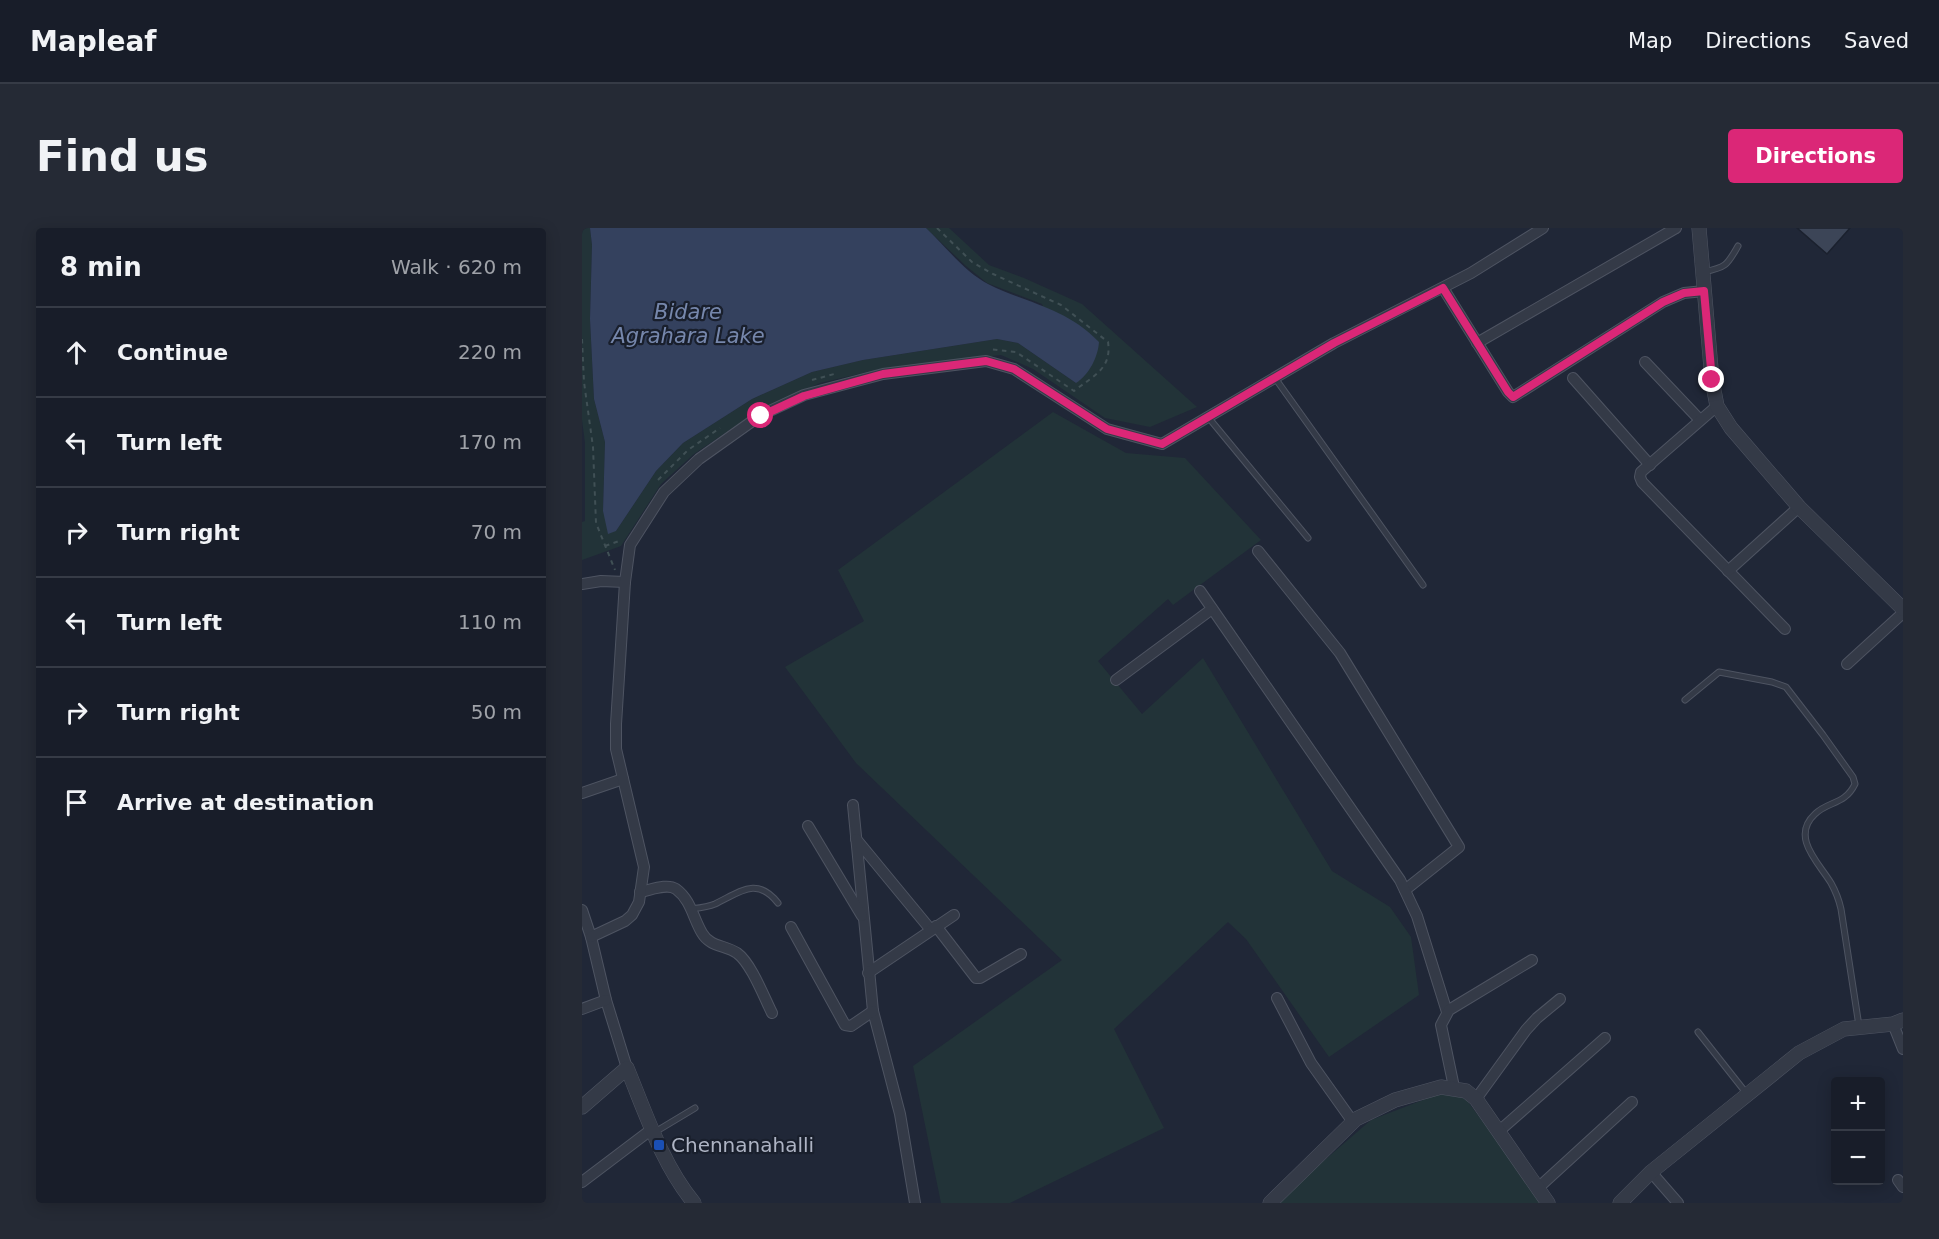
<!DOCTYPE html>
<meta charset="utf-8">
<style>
:root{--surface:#181d29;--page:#252a35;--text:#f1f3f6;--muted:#9fa2a8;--line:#363b46;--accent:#db2777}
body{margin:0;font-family:"DejaVu Sans",sans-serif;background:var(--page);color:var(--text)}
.controls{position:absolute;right:18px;bottom:18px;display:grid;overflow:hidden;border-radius:6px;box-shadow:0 3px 15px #0003}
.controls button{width:54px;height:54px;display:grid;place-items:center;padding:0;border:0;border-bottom:2px solid var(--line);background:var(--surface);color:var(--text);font:30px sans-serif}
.stop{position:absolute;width:18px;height:18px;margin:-14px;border:4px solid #db2777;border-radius:50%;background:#fff}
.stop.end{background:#db2777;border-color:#fff;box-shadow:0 2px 6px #0008}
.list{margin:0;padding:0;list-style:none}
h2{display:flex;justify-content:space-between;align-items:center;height:78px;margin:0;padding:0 24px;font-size:26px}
h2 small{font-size:20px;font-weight:400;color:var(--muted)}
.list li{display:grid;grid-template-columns:39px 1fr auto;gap:18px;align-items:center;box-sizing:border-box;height:90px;padding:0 24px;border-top:2px solid var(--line)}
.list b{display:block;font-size:22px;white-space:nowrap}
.list em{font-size:20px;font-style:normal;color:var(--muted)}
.icon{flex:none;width:33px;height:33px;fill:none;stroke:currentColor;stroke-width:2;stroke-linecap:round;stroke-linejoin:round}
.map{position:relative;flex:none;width:1321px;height:975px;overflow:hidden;border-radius:6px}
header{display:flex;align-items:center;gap:36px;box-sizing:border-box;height:84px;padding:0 30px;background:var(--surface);border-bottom:2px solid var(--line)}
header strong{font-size:28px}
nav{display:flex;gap:33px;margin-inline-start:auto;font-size:21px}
.intro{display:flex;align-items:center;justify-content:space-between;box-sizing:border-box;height:144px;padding:0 36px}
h1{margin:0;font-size:42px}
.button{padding:15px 27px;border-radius:6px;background:var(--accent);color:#fff;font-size:21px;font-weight:700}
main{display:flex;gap:36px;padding:0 36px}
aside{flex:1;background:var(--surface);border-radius:6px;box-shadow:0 3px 15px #0003}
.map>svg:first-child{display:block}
.green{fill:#223338}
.water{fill:#34415e}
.building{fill:#3c4557;stroke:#1b212e;stroke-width:1.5}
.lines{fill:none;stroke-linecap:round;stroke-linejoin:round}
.service-casing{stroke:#4e5462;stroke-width:7}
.minor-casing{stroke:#4e5462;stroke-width:12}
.tertiary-casing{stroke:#4e5462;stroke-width:15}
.path{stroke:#405055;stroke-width:2;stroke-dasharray:4.5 4.5;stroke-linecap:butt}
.service{stroke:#343a47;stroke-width:5}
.minor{stroke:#343a47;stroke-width:10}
.tertiary{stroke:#343a47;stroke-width:14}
.route{stroke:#db2777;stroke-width:8}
.transit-dot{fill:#1a4fb4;stroke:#191f2c;stroke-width:2}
.labels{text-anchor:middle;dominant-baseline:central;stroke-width:4.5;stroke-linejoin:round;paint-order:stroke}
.poi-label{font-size:20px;fill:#aeb4c4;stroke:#191f2c;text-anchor:start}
.water-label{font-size:21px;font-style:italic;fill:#7687ac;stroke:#191f2c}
</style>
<header>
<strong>Mapleaf</strong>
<nav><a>Map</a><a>Directions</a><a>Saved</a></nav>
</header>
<div class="intro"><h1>Find us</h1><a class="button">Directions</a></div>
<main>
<aside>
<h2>8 min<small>Walk · 620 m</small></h2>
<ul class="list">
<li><svg class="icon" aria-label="ahead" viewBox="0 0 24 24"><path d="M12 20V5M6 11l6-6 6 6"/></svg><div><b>Continue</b></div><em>220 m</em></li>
<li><svg class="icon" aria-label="left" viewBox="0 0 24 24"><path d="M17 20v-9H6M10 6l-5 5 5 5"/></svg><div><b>Turn left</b></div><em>170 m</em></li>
<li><svg class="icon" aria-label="right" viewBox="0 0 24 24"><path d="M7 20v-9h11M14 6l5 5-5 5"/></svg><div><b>Turn right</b></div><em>70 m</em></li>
<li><svg class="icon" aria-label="left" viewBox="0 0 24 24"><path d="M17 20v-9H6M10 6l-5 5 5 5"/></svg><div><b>Turn left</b></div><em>110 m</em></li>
<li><svg class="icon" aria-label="right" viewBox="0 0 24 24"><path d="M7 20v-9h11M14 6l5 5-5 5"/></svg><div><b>Turn right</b></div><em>50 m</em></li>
<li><svg class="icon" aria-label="arrive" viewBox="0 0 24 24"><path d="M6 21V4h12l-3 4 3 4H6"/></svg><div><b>Arrive at destination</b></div></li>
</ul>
</aside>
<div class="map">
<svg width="1321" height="975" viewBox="0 0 1321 975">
<rect width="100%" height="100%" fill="#202737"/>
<g class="green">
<path d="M0,0H8L10,17L8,91L12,171L23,214L21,283L34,303L74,243L101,215L170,171L230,144L281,132L415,111L436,115L494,155L460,76L405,55L384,38L344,0H367L407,37L442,50L500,76L615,179L568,199L523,190L451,141L419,127L294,142L238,155L176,183L112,226L79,256L39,318L0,332V294L3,293V215L0,192Z"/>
<path d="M471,184L544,225L603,230L679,312L591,377L586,371L516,433L560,486L621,430L750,643L808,679L829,709L837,767L747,829L664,711L646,694L532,801L582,900L428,975H359L331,838L480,732L274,535L203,439L282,393L256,342Z"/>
<path d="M859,865L881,867L961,975H693L789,892Z"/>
</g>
<path class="water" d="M8,0H344C363,18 383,44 406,56C446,76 483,79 517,114C516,129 507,147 494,155L436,115L415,111L281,132L230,144L170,171L101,215L74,243L34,303L26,306L21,283L23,214L12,171L8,91L10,17Z"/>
<path class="building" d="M1215,0H1268L1245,26Z"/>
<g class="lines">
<g class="service-casing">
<g id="service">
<path d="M1122,44C1145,39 1145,37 1156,18"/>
<path d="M693,150L841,357"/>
<path d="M626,189L726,310"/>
<path d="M1103,472L1137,444L1190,454L1204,459L1241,507L1271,549L1273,556C1263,577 1246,573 1233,586C1208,609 1237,635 1249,655C1254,664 1257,672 1259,681L1277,798"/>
<path d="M109,681C117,680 126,679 133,676C158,664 175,648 196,675"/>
<path d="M1116,804L1165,866"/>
<path d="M73,904L113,880"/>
</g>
</g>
<g class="minor-casing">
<g id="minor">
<path d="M861,60L926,164L931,169L1081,74L1102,65L1122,63"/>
<path d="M895,115L1094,0"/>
<path d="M1063,134L1118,192"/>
<path d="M991,150L1068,237"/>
<path d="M1135,178L1059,244L1058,249L1060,254L1203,401"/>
<path d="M676,323L758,425L877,619L823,662"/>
<path d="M1146,343L1217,279"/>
<path d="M0,356L19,353L43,354"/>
<path d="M618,363L818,652L835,688L865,784"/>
<path d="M1265,436L1321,385"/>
<path d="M534,452L630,381"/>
<path d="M0,565L41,551"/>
<path d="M271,577L291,783L318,886L333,975"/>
<path d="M226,598L280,688"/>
<path d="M274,611L349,702"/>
<path d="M58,664C69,662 85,655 94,661C109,672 111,690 120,705C128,719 143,717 155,725C169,735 182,769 190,785"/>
<path d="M0,682L9,709L24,772L45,840"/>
<path d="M354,698L394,750H398L439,726"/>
<path d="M209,699L263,797L269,798L291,783"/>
<path d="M9,709L43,693L50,687L57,674L62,639L34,521V496L43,354L48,317L82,264L117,231L179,187L222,167L301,146L404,133L432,141L525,201L580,216L752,115L889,45L961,0"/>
<path d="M286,745L372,687"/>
<path d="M695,770L729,835L771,894"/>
<path d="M0,781L24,772"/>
<path d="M1311,796L1321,821"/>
<path d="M872,859L859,797L867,782L950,732"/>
<path d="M894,871L944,802L955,790L978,771"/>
<path d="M916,904L1023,810"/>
<path d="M1069,944L1096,975"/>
<path d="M1316,952L1321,959"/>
<path d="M0,954L70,901"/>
<path d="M956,960L1050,874"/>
</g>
</g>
<g class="tertiary-casing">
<g id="tertiary">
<path d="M1117,0L1130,152L1135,178L1149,200L1217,279L1321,381"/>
<path d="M0,879L45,840C64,886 80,936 112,975"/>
<path d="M688,975L774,891L813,872L859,859L884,863L894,871L966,975"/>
<path d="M1038,975L1069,944L1217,825L1262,801L1311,796L1321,792"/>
</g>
</g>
<g class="path">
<path d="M355,0L390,34L411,46L479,77L526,114C530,141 511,148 492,163L434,124L407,121"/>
<path d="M0,111L2,154L11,219L14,295L33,342"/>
<path d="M230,152L256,145"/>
<path d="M76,252L106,222L138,200"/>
<path d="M23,318L37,313"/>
</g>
<use href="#service" class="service"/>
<use href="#minor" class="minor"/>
<use href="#tertiary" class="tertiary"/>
</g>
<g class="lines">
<path class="route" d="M179,188L222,168L301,146L404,133L432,141L525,201L580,216L752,115L861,60L926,164L931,169L1081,74L1102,65L1122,63L1130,152"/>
</g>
<rect class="transit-dot" x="71" y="911" width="12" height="12" rx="3"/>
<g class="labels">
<g class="poi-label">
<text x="89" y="917">Chennanahalli</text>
</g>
<g class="water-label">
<text x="106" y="84">Bidare<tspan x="106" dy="24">Agrahara Lake</tspan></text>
</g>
</g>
</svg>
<div class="controls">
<button>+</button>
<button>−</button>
</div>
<div class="stop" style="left:179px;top:188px"></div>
<div class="stop end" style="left:1130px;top:152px"></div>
</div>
</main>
